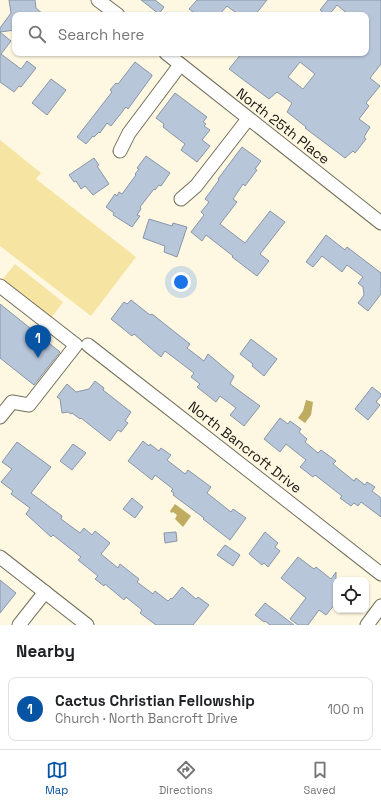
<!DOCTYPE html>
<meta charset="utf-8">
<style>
:root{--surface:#fff;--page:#f6f6f6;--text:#202124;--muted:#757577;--line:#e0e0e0;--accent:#0654a3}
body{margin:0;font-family:"Space Grotesk",sans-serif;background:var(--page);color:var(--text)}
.controls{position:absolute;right:12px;bottom:12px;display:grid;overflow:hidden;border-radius:8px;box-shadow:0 1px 3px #0004}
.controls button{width:36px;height:36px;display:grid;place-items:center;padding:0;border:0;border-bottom:1px solid var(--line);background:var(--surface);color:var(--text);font:20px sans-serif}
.you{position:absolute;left:181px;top:282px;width:14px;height:14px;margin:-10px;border:3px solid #fff;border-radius:50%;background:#1a73e8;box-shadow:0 0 0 6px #1a73e833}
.badge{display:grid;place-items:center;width:26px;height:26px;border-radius:50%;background:var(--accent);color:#fff;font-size:13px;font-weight:700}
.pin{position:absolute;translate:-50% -33px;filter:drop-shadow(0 1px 2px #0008)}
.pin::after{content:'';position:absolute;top:21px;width:14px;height:12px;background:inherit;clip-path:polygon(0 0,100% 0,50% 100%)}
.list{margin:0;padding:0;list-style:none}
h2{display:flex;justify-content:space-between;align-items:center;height:52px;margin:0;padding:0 16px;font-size:17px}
h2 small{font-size:13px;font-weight:400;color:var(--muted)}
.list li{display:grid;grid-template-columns:26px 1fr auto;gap:12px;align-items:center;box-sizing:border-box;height:64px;margin:0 8px 8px;padding:0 8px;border:1px solid var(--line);border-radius:8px}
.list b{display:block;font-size:15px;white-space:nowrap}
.list p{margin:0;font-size:13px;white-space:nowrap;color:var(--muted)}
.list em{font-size:13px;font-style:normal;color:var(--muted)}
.icon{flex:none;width:22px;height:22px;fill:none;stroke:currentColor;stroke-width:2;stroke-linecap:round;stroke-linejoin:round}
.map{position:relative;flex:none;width:381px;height:625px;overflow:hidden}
.search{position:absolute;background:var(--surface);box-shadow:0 1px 3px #0004;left:12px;right:12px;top:12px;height:44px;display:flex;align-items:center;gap:10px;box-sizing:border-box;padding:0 14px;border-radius:8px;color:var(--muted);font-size:15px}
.sheet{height:124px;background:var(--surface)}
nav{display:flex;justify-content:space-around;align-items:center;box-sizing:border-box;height:56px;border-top:1px solid var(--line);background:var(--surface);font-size:11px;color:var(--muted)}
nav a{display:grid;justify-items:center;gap:2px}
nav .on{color:var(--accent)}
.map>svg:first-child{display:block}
.green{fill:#f6e5a2}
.water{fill:#bfac61}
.building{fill:#b8c6d9;stroke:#8996a8;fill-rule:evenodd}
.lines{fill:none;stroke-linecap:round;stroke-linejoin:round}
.minor-casing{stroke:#746f5b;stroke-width:15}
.minor{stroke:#fff;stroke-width:13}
.labels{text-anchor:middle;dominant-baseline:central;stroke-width:4;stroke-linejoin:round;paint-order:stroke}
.street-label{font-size:14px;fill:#15130c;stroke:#fef8e2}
</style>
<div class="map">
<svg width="381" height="625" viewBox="0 0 381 625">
<rect width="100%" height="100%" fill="#fef8e2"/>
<g class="green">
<path d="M0,140L41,173L36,179L136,257L91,316L0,246Z"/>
<path d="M15,264L63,302L51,318L2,280Z"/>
</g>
<g class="water">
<path d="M306,400L313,402L311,415L305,423L298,418L303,411Z"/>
<path d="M175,504L191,516L183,527L175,519L177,515L173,512L171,513L170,511Z"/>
</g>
<g class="building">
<path d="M9,0H35L36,8L44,15H15V30L0,32L11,41L1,54L21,69L27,61L36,68L21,87L19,86L14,92L0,82V28L11,13Z"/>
<path d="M141,0H155L164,7L159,14Z"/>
<path d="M197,0H267L255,15H239L227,6L219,15H197L189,9Z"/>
<path d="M328,0H381V64L370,78L380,86L366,103L369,106L359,119L370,127L364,137L366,139L355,153L353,151L345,158L305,128L306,127L287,112L292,103L277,92L269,99L229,69L242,53H366V15H349L337,5L329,15H326L320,10ZM300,62L315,74L303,89L288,77Z"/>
<path d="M135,62L152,75V76L128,109L126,107L111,126L107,123L100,133L99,132L94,137L93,136L86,144L77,137L112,92L110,90L116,83L118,84Z"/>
<path d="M51,79L66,90L47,115L32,103Z"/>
<path d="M175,93L207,117L203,122L206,124L204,126L210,130L202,140L210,146L197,162L181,150L185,144L168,131L163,127L164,124L156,118Z"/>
<path d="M242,147L261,161L255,169L257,170L245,186L243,184L233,199L237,202L220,224L245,243L270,211L285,222L260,254L269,261L257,276L232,257L233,256L206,235L202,241L191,232L204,215L201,212L209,202L205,199L219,180L218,179Z"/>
<path d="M146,156L170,173L161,186L159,185L155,190L154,189L140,207L141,209L137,215L140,216L132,227L113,215L114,213L106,207L115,194L117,196L119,192L122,194L136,175L135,174L139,169L137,168Z"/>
<path d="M94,158L99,165L97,166L109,184L93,195L85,186L81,189L76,181L74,182L69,175Z"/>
<path d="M149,219L172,226L173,223L187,227L177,257L164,252L165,246L143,238Z"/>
<path d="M326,235L345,250L347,247L381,273V294L368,311L358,303L364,295L363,287L358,283L363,277L347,265L342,272L322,256L313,267L306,262Z"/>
<path d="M131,300L150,315L152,314L190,344L187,348L204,361L208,354L234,376L230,384L260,406L244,426L230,415L236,408L220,396L216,402L197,387L200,384L191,377L194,373L165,351L161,357L134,334L132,336L111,319L124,302L127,304Z"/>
<path d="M0,304L60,352L34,385L0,358Z"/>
<path d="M251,339L277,359L264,376L252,366L253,364L240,354Z"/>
<path d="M95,381L104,388L103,390L131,412L125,421L128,423L121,432L118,430L110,441L81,418L80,419L72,413L71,414L68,412L62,413L60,399L57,397L67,384L76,392L89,389Z"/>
<path d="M372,387L381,394V396L376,402L380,405L368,420L355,409Z"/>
<path d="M280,418L288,424L290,421L301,429L299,432L307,439L305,442L318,453L321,450L336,461L333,464L354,481L356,478L365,485L367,482L375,487L372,491L381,498V517L361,502L358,506L354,503L351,506L340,498L342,496L315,475L313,477L300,467L306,460L286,444L280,452L264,439Z"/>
<path d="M143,441L149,446L150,444L159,451L161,448L171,455L167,460L185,474L188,470L211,487L207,493L231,512L233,509L246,518L230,540L203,519L204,518L173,495L174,493L171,491L173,489L155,475L152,480L128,461Z"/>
<path d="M17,442L51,467L31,493L62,516L61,519L80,533L84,528L92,535L95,531L110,543L101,554L118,568L120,564L139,579L137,582L153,594L155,591L168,601L171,598L172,599L182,587L196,599L198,597L209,605L193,625H156L140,613L142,610L126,597L124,600L105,584L104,586L95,579L98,576L78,560L81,557L53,535L51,537L26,514L30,508L11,494L13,491L1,482L12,469L2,462Z"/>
<path d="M73,444L86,453L72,470L60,461Z"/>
<path d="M132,498L143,507L135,518L123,509Z"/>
<path d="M176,532L177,541L165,543L164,533Z"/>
<path d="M265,532L278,543L275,547L280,551L268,567L264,563L262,565L249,554Z"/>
<path d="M225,545L240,555L233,566L217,555Z"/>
<path d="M298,557L314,569L316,567L331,579L336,572V603L326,615L319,610L308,625H298L290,619L306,598L281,578Z"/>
<path d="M0,580L16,593L0,613Z"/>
<path d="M265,603L277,612L294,625H270L265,621L264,622L255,615Z"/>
</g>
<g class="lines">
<g class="minor-casing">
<g id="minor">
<path d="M98,0L118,15"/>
<path d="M166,53L381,223"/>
<path d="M120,151L129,133L180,65"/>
<path d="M181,199L196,186L248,119"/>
<path d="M0,286L76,345L29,405L12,402L0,417"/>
<path d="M88,345L381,574"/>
<path d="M0,557L87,625"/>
<path d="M19,625L45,592"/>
<path d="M367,625L381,606"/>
</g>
</g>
<use href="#minor" class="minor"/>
</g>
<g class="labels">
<g class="street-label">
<text transform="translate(283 126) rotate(38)">North 25th Place</text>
<text transform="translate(245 447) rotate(38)">North Bancroft Drive</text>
</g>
</g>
</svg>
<div class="controls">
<button><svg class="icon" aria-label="locate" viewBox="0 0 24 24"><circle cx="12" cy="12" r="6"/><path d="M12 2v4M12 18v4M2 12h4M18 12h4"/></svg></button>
</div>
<div class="you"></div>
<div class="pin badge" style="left:38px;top:358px">1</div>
<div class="search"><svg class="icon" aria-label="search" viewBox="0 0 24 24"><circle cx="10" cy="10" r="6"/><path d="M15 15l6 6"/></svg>Search here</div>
</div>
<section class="sheet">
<h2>Nearby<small></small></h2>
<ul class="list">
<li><span class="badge">1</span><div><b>Cactus Christian Fellowship</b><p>Church · North Bancroft Drive</p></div><em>100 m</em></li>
</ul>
</section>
<nav>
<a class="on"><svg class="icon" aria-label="map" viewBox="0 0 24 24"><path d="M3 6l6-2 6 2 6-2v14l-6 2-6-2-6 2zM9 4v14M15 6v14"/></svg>Map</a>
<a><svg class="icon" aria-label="directions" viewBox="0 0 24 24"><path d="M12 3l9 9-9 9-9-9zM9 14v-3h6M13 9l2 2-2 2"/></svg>Directions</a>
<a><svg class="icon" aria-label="saved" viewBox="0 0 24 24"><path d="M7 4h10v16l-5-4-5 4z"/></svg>Saved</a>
</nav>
